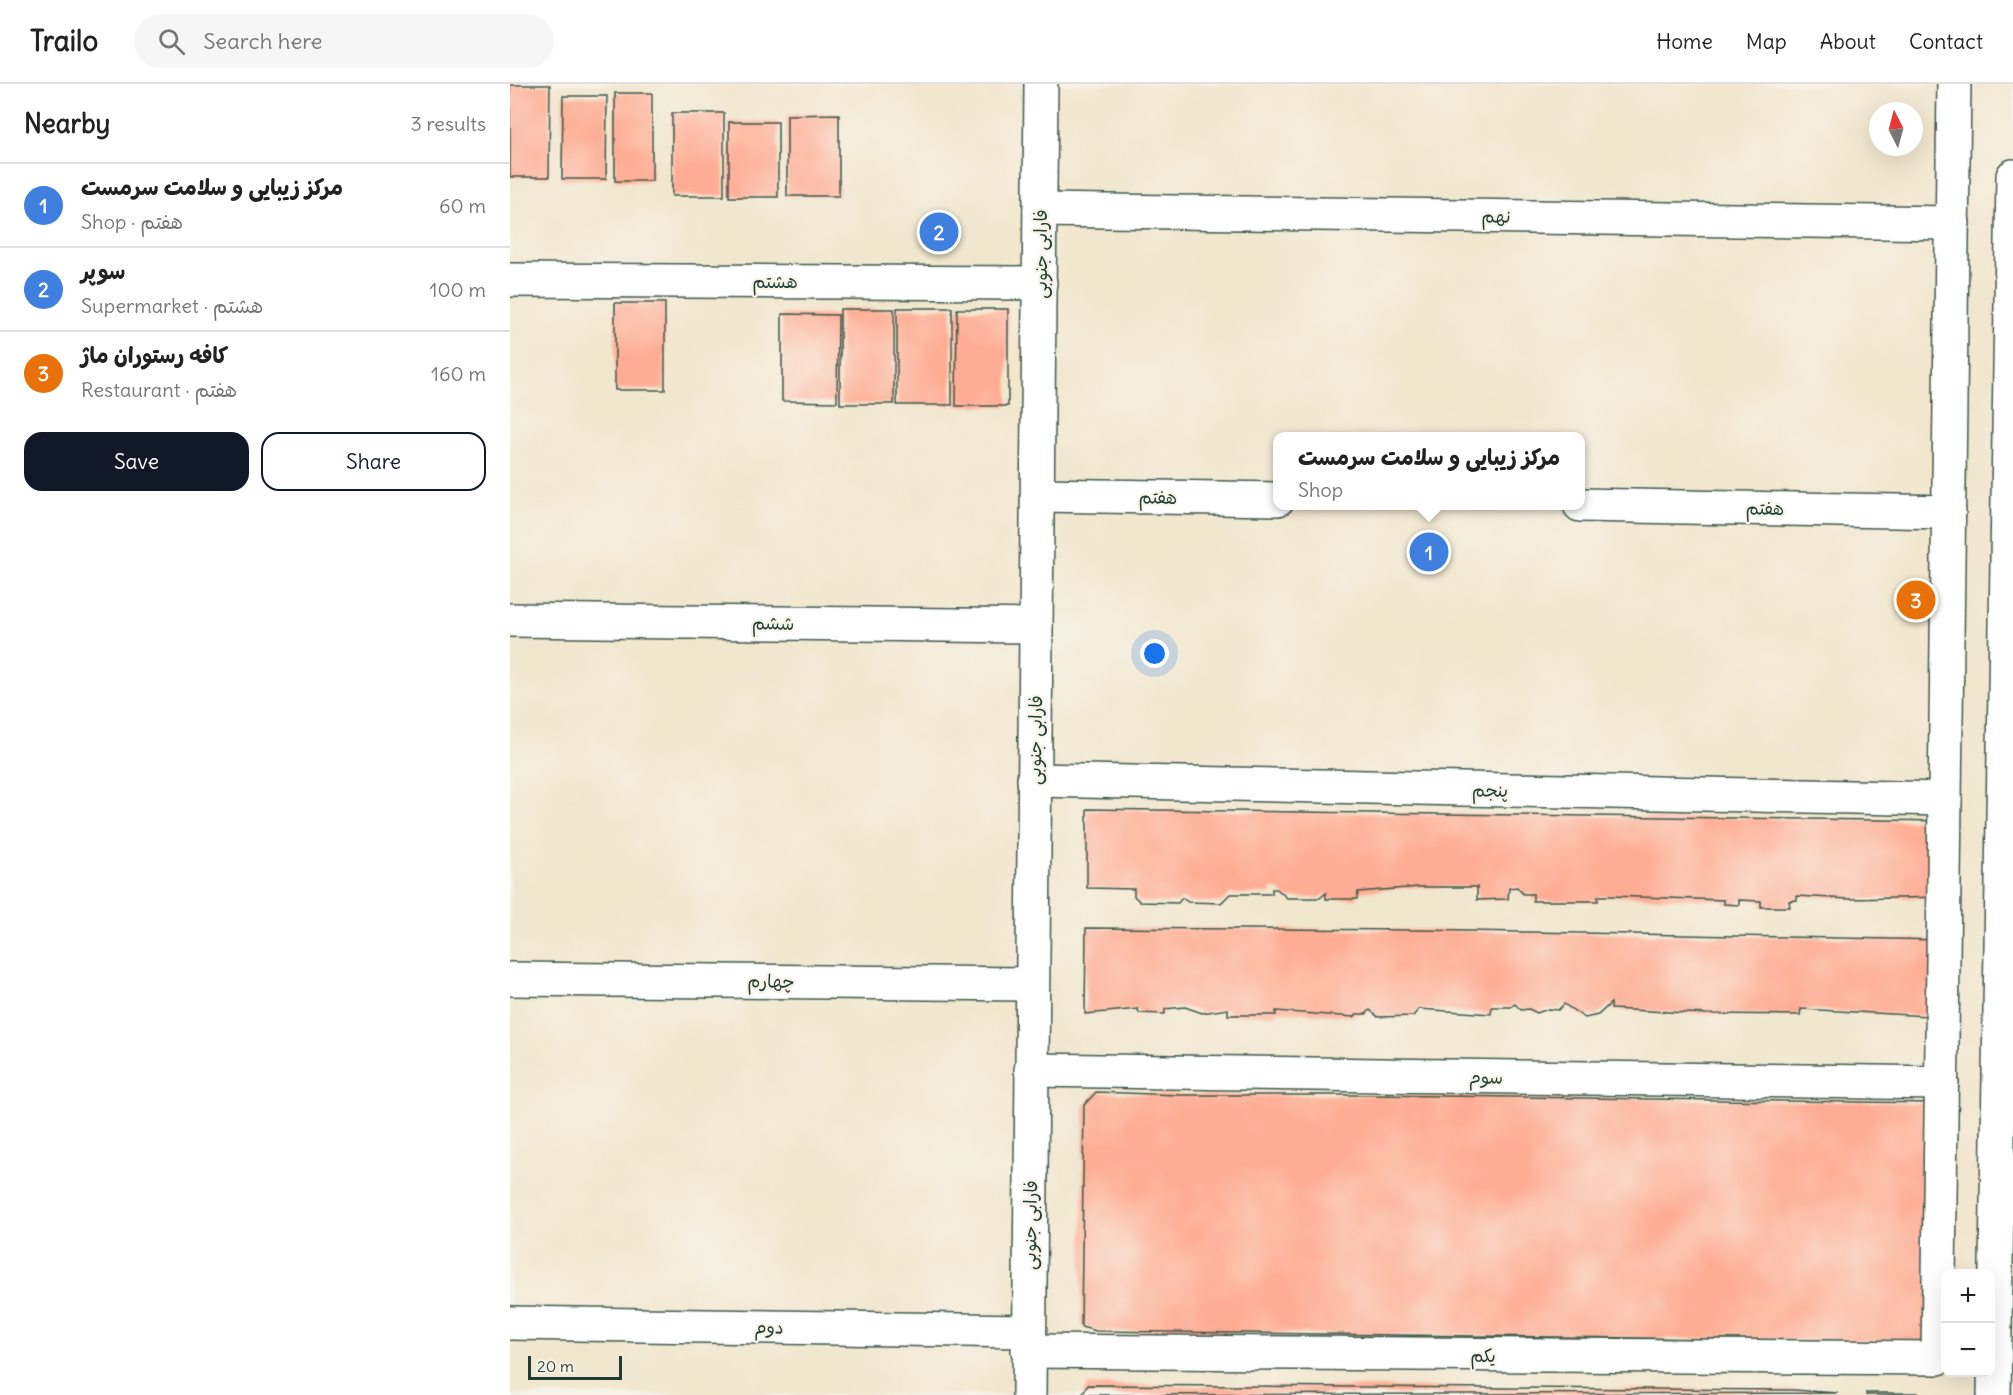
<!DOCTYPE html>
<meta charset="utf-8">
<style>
:root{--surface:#fff;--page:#f6f6f6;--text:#222;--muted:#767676;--line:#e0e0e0;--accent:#111827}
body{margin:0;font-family:Delius,"Playpen Sans Arabic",sans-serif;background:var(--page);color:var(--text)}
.controls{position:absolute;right:18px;bottom:18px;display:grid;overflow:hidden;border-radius:12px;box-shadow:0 6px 24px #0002}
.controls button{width:54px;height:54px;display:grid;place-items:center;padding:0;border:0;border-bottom:2px solid var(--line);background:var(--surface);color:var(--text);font:30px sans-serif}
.compass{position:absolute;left:1359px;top:18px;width:54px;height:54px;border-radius:50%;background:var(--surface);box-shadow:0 6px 24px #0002;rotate:354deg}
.scale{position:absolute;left:18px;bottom:15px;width:94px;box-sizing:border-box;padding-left:6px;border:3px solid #1f3d34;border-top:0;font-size:16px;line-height:21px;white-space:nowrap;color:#1f3d34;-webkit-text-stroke:4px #f7f3e8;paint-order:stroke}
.you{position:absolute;left:645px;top:570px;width:21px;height:21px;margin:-15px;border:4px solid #fff;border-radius:50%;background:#1a73e8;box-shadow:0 0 0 9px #1a73e833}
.badge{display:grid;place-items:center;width:39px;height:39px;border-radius:50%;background:var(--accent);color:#fff;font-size:20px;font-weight:700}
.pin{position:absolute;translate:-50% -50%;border:3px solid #fff;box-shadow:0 2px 6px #0006}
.popup{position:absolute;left:763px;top:348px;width:312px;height:78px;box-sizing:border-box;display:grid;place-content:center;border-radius:12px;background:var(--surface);filter:drop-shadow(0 2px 4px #0005);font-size:20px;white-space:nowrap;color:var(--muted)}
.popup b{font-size:22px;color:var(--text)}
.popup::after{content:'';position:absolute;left:50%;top:100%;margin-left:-12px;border:12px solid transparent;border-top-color:var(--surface)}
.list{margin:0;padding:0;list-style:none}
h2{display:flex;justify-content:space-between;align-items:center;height:78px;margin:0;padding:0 24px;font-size:26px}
h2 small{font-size:20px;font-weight:400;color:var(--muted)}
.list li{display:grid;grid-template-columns:39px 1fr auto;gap:18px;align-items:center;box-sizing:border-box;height:84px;padding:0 24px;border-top:2px solid var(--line)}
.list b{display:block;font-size:22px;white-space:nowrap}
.list p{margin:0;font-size:20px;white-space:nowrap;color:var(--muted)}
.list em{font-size:20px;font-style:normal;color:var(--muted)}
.actions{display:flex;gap:12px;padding:18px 24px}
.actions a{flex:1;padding:14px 0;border:2px solid var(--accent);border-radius:18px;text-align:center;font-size:21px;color:var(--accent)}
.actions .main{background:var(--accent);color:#fff}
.icon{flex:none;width:33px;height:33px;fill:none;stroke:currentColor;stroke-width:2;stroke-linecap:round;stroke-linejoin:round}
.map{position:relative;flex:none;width:1503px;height:1311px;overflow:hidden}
header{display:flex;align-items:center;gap:36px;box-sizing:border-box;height:84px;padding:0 30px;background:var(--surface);border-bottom:2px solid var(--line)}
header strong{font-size:28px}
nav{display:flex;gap:33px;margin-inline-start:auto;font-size:21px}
.search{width:420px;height:54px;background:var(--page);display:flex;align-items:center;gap:15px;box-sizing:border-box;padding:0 21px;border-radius:33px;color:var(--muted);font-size:22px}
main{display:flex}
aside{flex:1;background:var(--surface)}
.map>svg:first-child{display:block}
.building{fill:#feac93}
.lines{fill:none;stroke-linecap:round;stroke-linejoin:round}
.minor-casing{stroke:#3e564b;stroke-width:36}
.minor{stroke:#fff;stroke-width:33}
.labels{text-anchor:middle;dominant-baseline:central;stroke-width:4.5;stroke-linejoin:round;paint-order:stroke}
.street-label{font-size:18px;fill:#1f3d34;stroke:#f7f3e8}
</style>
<header>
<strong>Trailo</strong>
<div class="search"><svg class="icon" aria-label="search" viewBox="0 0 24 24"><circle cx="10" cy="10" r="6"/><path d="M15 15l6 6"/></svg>Search here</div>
<nav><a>Home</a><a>Map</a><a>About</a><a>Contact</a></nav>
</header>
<main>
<aside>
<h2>Nearby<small>3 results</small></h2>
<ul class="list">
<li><span class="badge" style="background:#3f7fe0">1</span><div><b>مرکز زیبایی و سلامت سرمست</b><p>Shop · هفتم</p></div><em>60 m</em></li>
<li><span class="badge" style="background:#3f7fe0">2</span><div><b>سوپر</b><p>Supermarket · هشتم</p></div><em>100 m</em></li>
<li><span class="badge" style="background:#e8710a">3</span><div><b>کافه رستوران ماژ</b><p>Restaurant · هفتم</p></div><em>160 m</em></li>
</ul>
<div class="actions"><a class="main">Save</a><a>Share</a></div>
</aside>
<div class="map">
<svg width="1503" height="1311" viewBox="0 0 1503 1311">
<rect width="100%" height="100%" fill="#f7f3e8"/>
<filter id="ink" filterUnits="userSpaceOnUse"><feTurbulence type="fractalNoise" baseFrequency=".0167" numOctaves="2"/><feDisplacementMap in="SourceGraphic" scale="12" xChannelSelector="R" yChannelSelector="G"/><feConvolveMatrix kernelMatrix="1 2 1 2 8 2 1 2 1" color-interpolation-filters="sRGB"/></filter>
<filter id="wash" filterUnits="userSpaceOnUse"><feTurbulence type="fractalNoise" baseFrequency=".008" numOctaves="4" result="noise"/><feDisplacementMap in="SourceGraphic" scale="24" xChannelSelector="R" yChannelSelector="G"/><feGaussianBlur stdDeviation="1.35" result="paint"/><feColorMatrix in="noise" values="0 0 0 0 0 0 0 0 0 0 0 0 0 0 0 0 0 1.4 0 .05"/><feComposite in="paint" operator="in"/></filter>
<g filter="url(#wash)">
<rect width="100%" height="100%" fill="#f1e6ce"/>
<g id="blocks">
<g class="building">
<path d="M0,1H40L39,93H0Z"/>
<rect x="105" y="9" width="37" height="88"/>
<path d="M53,12H97L96,95H52Z"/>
<rect x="162" y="29" width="52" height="83"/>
<path d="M329,30V112H277V31Z"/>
<rect x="219" y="38" width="49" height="75"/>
<rect x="105" y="219" width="50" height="87"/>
<rect x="387" y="224" width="55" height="97"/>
<rect x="330" y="225" width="54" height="95"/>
<path d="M447,225H498V322H446Z"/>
<path d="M272,230L328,231L327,318L272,317Z"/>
<path d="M577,725L1436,737L1435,813L1339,815L1287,812V816L1279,817L1280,823H1251V817L1229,816V821L1214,820V816L1101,812H1088V817H1023V810H1013L1007,803L999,804L998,815L967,816V803H909L848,808L847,815H816V809L810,814H777L767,805H762V810H720L711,819L678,818L672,814L668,819L630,818L624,812V805L577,804Z"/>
<path d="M576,844L910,846L1436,856V933L1291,925L1290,931L1196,930L1101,925V919L1088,931L1075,934L1054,920L1048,926L1038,925L1027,929L1019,925L1011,926L1005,920L1001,923H982L981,930L909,925L903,932L868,933L860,926L856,930H847L844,933L766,927V931H718V925L692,929L675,923L655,925V930L629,929L628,925L575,930Z"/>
<path d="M586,1008L670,1011H860L1423,1019L1429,1258L586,1247L571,1243L574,1021Z"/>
<path d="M578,1301L1284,1306L1328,1309L572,1311Z"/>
<rect x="1356" y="1309" width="52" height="2"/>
</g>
</g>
</g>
<g filter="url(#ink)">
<use href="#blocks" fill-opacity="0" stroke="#3e564b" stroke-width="1.5"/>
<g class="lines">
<g class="minor-casing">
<g id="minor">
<path d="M530,126L1443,139"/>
<path d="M0,196L530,199"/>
<path d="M529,411L768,415"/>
<path d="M1070,421L1439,428"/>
<path d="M0,536L526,542"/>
<path d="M524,696L1435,715"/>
<path d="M0,895L522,900"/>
<path d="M521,986L1432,999"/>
<path d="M0,1239L519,1247"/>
<path d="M518,1267L1428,1274L1444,0"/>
<path d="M519,1311L531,0"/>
<path d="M1484,1311L1503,92"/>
</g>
</g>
<use href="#minor" class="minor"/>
</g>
</g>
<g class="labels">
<g class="street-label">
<text transform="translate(986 132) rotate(1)">نهم</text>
<text transform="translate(530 170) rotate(-90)">فارابی جنوبی</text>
<text x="265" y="197">هشتم</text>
<text transform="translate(648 413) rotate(1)">هفتم</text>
<text transform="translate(1255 424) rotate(1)">هفتم</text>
<text transform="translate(263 539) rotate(1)">ششم</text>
<text transform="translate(525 656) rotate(-89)">فارابی جنوبی</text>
<text transform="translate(980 706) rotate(1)">پنجم</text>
<text transform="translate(261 897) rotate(1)">چهارم</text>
<text transform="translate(976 993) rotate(1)">سوم</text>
<text transform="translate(520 1141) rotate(-89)">فارابی جنوبی</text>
<text transform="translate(259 1243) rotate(1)">دوم</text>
<text x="973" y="1271">یکم</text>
</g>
</g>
</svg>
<div class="controls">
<button>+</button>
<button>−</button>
</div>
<svg class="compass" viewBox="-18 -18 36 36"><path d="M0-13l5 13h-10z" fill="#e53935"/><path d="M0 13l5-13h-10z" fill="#767676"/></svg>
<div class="scale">20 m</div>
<div class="you"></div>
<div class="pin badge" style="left:919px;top:468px;background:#3f7fe0">1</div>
<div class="popup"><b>مرکز زیبایی و سلامت سرمست</b>Shop</div>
<div class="pin badge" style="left:429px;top:148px;background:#3f7fe0">2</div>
<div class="pin badge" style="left:1406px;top:516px;background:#e8710a">3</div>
</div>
</main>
